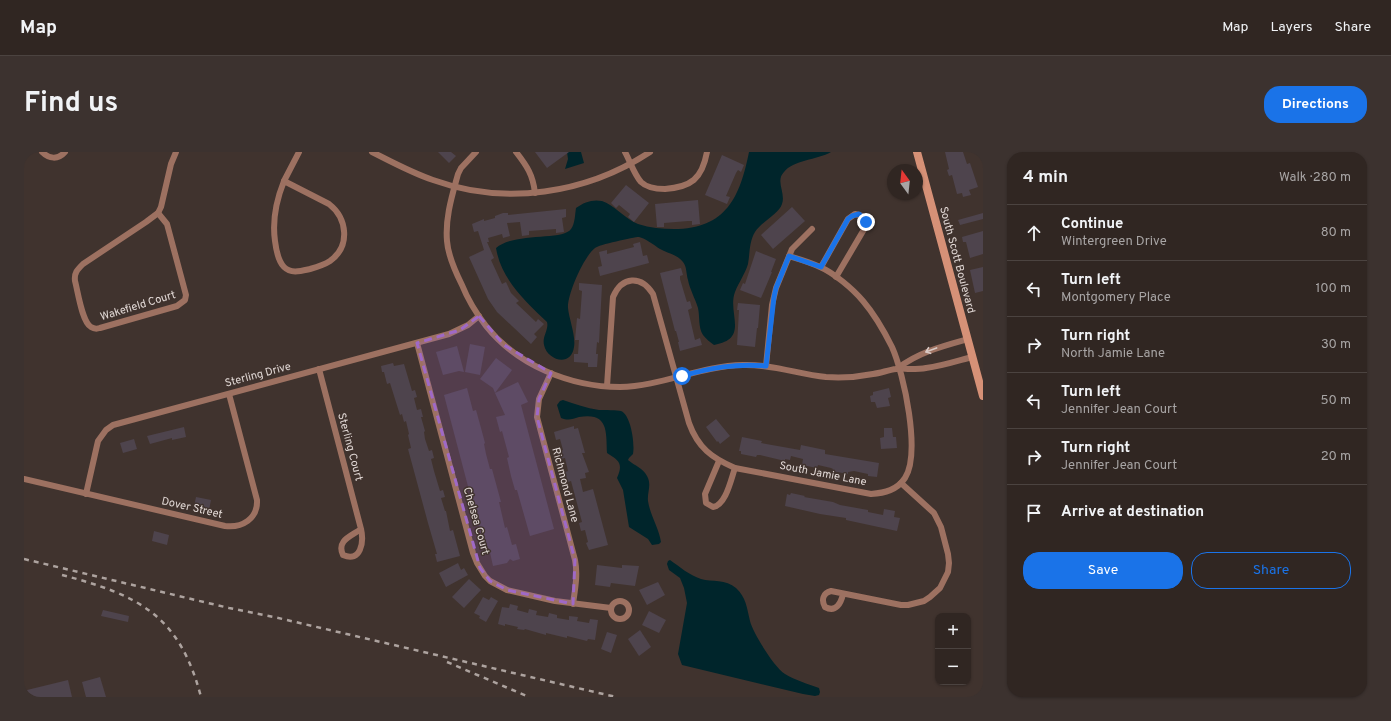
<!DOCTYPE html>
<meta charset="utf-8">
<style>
:root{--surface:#302622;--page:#3c322f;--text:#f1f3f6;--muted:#a8a5a5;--line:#4b4340;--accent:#1a73e8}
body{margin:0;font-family:Overpass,sans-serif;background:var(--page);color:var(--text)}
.controls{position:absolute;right:12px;bottom:12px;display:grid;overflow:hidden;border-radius:8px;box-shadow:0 1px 3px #0004}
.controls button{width:36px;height:36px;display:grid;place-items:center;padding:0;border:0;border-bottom:1px solid var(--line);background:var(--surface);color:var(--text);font:20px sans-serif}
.compass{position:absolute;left:863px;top:12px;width:36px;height:36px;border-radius:50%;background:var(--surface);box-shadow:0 1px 3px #0004;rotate:345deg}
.stop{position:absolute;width:12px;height:12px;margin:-9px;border:3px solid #1a73e8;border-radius:50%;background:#fff}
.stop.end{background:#1a73e8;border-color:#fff;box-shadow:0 1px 4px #0008}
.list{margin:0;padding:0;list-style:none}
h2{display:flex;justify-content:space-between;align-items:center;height:52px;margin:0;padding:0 16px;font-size:17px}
h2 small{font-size:13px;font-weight:400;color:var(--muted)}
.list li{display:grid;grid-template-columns:26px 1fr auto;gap:12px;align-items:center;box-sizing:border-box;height:56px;padding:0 16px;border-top:1px solid var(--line)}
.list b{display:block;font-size:15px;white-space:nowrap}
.list p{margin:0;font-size:13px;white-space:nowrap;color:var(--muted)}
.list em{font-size:13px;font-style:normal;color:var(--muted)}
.actions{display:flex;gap:8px;padding:12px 16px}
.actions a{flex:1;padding:9px 0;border:1px solid var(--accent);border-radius:16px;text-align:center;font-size:14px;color:var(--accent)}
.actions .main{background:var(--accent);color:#fff}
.icon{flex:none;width:22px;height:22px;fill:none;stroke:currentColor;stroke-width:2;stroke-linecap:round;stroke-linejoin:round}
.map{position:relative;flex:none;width:959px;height:545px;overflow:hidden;border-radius:16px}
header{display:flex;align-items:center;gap:24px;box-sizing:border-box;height:56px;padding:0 20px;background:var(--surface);border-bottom:1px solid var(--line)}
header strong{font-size:19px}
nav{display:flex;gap:22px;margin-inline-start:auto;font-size:14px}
.intro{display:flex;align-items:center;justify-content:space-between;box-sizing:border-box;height:96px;padding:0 24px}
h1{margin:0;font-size:28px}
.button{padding:10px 18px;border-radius:16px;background:var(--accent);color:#fff;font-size:14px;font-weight:700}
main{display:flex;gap:24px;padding:0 24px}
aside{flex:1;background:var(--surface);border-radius:16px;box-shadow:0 1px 3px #0004}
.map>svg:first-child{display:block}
.water{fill:#00252b}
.building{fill:#4e444d}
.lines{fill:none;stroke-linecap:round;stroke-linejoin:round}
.minor{stroke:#9d7161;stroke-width:6}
.secondary{stroke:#d69177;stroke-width:8}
.rail{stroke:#ada39f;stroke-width:2.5;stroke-dasharray:5 5;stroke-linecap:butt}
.oneway{stroke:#d8c9c4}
.route{stroke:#1a73e8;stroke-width:5}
.marked{fill:#9f69c7;fill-opacity:0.2;stroke:#9f69c7;stroke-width:3;stroke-dasharray:8 5;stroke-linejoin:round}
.labels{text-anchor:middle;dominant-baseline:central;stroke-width:3;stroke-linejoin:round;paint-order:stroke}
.street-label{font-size:11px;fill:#e2d9d6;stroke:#40332e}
</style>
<header>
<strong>Map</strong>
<nav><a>Map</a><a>Layers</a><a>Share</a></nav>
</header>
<div class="intro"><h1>Find us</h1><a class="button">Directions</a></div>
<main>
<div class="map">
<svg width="959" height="545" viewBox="0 0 959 545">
<rect width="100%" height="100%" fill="#40332e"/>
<g class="water">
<path d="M543,0H557L560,11L541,17L544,7Z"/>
<path d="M725,0H807C793,8 769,8 760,20C751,29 762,41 758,52C755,62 737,70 731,80C725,90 726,101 724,112C721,122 715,130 711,140C703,161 726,187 690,193C686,190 682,187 679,183C674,175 676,165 674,156C671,146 666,138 664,128C662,122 663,115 659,110C654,103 643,101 636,97C630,93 621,86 615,85C610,85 574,93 571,96C560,104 543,143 544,156C545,167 552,184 550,195C547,216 523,208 520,193C518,184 525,178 523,170C501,149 477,127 472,96C490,80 539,89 547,77C551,72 551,62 552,56C560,50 569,47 578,49C589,52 601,67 614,72C626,76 638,77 650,77C702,77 716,45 725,0Z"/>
<path d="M539,248C551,252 562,256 575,258C580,258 594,258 597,259C607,263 611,292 609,302L605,306L604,308C611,314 619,316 623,324C628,333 623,340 624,349C626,363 635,376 637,390L635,392L628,393L624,387L605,375L599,338L593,326C599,312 596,309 583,301C582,280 585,260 555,265C548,267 545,269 537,266L533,253L536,249Z"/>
<path d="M646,408C656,415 665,423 677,427C688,430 702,427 712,436C722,445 723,456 726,469C729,481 750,515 761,522C771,528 784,532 795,536L796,540L795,543L791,544L779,542L658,513L654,502L663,451L660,436L656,426L645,418L643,412L644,409Z"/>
</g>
<g class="building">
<path d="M414,0H427L432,4L425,11Z"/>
<path d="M511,0H545L523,16Z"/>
<path d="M921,0H939L943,12L946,11L954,35L945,38L947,43L939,45L938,41L933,42L928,23L925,24L923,18L925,17Z"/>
<path d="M698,3L720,13L717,20L714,18L712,21L702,44L706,45L703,52L681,43Z"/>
<path d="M602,33L625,51L610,70L604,65L606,62L595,53L592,56L587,51Z"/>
<path d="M674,48L676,72L668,73V69H664L640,71V75H633L631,52Z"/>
<path d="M768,55L781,69L749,97L737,83Z"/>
<path d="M542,57V65L538,66L540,80L532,81V77L505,79V83L498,84L496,70L483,71L486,84L479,86L478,82L464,86L465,90H463L470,106L467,108L478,132L482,130L487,141L495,149L492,151L512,170L514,167L520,172L510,182L513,185L507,192L473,160L464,147L445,105L460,98L454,79L450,80L448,72L460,67V69L471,66V64L479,61H484V63Z"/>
<path d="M959,61V67L936,73L934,68Z"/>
<path d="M959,79V102L946,106L942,90H939L938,85Z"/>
<path d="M616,90L619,104L623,103L625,111L576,124L574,115L578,114L575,100L583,98V102L610,95L609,92Z"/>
<path d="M732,99L752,107L747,120H748L737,146L716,138L719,131L721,132Z"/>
<path d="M959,115V139L951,141L946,118Z"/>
<path d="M657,116L659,123L656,124V127L662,147L663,150L666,149L668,156L664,158L671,188L676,186L678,193L656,199L654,190H655L652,179H651L636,121Z"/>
<path d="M555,131L578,133L575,191L573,190L572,202H574L573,215H564V211L550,210V202H554L555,188H551L553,166L556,167L558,139L555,138Z"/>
<path d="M714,151L736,153L734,176H733L731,195L713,193L715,158H713Z"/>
<path d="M446,192L461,195L456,223L441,220Z"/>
<path d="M433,194L440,220L435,219L419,223L412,200Z"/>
<path d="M472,206L488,218L471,241L469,236L456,227Z"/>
<path d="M369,211L370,214L380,212L388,239L391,238L393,245L390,246L393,258L397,257L399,265H397L401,279L400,280L401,287L405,299L408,298L410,306L407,307L410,319L416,339L419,338L421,345L417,346L421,359H422L426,379L429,378L436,404L413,410L411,402H413L404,371L384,297L387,296L384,283L385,282L382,269L380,270L378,262L376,263L366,231L363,232L360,220H358L357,214Z"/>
<path d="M494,230L504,250L497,253L530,377L506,384L493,338H491L487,324L483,306L485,305L478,279L476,280L472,265L481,263L471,241Z"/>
<path d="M443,236L449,259L452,258L457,276L461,291L460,292L462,302L466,317H468L477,350H475L481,376L483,375L488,393L492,392L496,407L489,409L486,407L483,411L469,414L465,396L461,397L456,380L420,243Z"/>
<path d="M865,236L867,245L864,246L866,254L853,256L851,250H847L846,244L849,243V240Z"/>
<path d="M692,267L706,284L696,292L694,289L693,290L682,275Z"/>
<path d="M550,274V277L554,276L561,301H558L565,320L561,321L562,326L556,327L559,340L569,337L584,393L565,398L562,391L564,390L561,378L557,379L555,371L558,370L547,329L544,330L541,320L544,319L541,306L537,307L535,299L539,298L536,287L532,288L530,280Z"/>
<path d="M160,275L162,285L148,288V286L126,292L123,284Z"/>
<path d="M860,276H868L869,285H872L873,296L857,297L856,286L860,285Z"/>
<path d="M718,285L738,289L737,291L776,298L777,293L801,298V302L855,311L853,325L844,324V322L830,319L824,320V322L808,319L809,317L807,316L794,313L793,316L778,313L779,307L767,304L766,308L761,307V309L736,303H733L732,305L717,302V299H715Z"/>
<path d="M110,287L113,297L99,301L96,291Z"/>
<path d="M767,341L781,344L780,345L809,350L816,353L844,358V360L859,363L860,357L871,359L870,365L876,366L873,379L822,368V366L796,362L761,354L763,342L766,343Z"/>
<path d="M172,345L187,348L185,358L170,355Z"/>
<path d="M130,379L145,383L143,393L128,389Z"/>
<path d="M434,411L437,418L440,416L444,423L422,435L415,421Z"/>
<path d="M573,413L598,416V413L615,414L611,434L587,431L586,435L571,433Z"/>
<path d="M445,427L457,438L440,456L428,445Z"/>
<path d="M634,430L641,443L623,453L615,438Z"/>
<path d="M459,445L465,448L467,445L474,449L462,470L455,466L456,464L450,461Z"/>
<path d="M486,452L494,454L493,458L504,461L505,457L513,459L512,463L524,465L525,461L533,463V466L545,468V464L554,465L553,469L565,471L566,467L574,468L571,488L564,487L563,489L543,484V486L522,481V483L501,477L500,478L493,477L494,475L481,472V474L474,472L478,455L485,456Z"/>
<path d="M79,458L105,464L104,470L77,464Z"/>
<path d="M625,459L642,468L635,481L618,473Z"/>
<path d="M616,478L627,495L615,504L604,487Z"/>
<path d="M583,480L593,483L587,501L577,497Z"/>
<path d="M76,525L82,545H62L58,530Z"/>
<path d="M44,528L48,545H5L3,538Z"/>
</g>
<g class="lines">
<g class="minor">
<path d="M18,0C25,7 34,8 41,0"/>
<path d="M348,0C368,10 388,21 409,28C481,54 562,42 626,0"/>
<path d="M452,0L437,16L434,22C428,44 421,66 423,89C424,104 431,119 438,133C444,148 452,161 462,174C493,213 546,235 596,235C638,234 676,214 719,213C747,212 774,222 802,225C817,226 834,225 849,222C857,221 864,218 872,217C877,216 881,217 886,217C891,217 897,217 902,216C918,214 933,209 948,205"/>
<path d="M492,0C503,14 509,23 511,41"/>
<path d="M601,0C606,9 610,22 617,30C623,36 632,37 641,37C667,35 678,27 683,0"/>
<path d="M260,29L305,52C323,66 327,94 306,109C300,113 293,115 286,117C277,119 267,122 260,115C254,109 252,97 251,89C248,68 252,49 260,29Z"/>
<path d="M260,29L275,0"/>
<path d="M134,61L143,72L162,143L161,148L153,154L76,176C73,177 70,177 67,175C58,170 54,140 51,129C50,121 53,118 59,112L122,70Z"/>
<path d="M134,61L137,55L147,12L152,0"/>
<path d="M797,115L824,67L831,62L838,64L842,70V74L812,125"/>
<path d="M393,191L449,401L453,411L461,424L466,429L483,438L531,449L587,456"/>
<path d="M742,214L748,153L752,136L768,97L788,77"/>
<path d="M874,216C895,200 919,194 944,187"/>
<path d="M295,217L337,377C340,390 337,411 319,403C312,388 328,384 337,377"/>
<path d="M527,221L515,247L513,265L551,408C554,423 551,437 549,452"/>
<path d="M583,234L589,145C598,124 617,123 629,142L665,271C674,296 688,306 711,316L847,342C861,341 873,338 881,326C897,301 880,222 868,195C860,179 851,163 839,149C829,137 810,121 796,115C786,110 775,107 765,104"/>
<path d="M695,309L681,342L682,351L689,355C702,353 707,327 711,316"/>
<path d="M0,327L201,374C218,376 234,367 233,348L205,242"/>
<path d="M62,342L74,289L82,278L89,273L425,182L444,173L455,164"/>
<path d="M819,442C817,451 812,461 801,455C797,448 799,441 807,439L877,453H884L900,449L906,445L916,436L924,420L925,411L924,402L917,375L910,361L877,331"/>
<circle cx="596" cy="458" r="9"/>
</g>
<path class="secondary" d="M893,0L959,244"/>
<g class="rail">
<path d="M0,407L205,456L250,465L592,545"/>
<path d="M38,423C115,443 156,464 177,545"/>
<path d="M423,510L505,545"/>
</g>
</g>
<defs><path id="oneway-shaft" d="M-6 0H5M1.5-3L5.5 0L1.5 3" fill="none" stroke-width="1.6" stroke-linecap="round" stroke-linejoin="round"/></defs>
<use class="oneway" href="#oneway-shaft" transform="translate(907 198) rotate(160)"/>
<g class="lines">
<path class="route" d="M658,224C686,216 712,211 742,214L750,145L752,136L765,104L797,115L824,67L828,64L835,62L840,66L842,70"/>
</g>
<path class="marked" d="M455,164L480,193L527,221L515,247L513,265L551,408L549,452L483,438L466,429L456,416L393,191L436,178Z"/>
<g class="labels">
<g class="street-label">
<text transform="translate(933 108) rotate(75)">South Scott Boulevard</text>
<text transform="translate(114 154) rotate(-17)">Wakefield Court</text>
<text transform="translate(234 223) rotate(-15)">Sterling Drive</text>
<text transform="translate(326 295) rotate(75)">Sterling Court</text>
<text transform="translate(799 322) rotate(11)">South Jamie Lane</text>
<text transform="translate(541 333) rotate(75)">Richmond Lane</text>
<text transform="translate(168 356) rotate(13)">Dover Street</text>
<text transform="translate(452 369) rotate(74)">Chelsea Court</text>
</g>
</g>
</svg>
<div class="controls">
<button>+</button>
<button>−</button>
</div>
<svg class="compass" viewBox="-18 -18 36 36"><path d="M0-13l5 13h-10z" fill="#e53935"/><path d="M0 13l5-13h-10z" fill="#a8a5a5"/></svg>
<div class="stop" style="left:658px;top:224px"></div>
<div class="stop end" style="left:842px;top:70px"></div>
</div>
<aside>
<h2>4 min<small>Walk · 280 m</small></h2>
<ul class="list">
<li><svg class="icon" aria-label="ahead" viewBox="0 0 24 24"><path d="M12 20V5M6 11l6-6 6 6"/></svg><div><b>Continue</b><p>Wintergreen Drive</p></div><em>80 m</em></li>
<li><svg class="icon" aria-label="left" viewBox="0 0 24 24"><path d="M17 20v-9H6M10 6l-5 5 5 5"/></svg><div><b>Turn left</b><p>Montgomery Place</p></div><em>100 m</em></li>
<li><svg class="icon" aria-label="right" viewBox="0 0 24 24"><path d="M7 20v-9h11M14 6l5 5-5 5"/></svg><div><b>Turn right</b><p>North Jamie Lane</p></div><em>30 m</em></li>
<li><svg class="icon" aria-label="left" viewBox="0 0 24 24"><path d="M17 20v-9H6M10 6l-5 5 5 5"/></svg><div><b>Turn left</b><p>Jennifer Jean Court</p></div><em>50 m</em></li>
<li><svg class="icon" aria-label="right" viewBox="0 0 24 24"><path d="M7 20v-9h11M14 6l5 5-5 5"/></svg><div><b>Turn right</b><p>Jennifer Jean Court</p></div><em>20 m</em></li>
<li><svg class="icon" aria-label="arrive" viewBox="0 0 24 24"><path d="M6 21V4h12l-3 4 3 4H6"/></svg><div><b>Arrive at destination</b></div></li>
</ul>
<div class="actions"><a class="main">Save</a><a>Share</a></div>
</aside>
</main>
